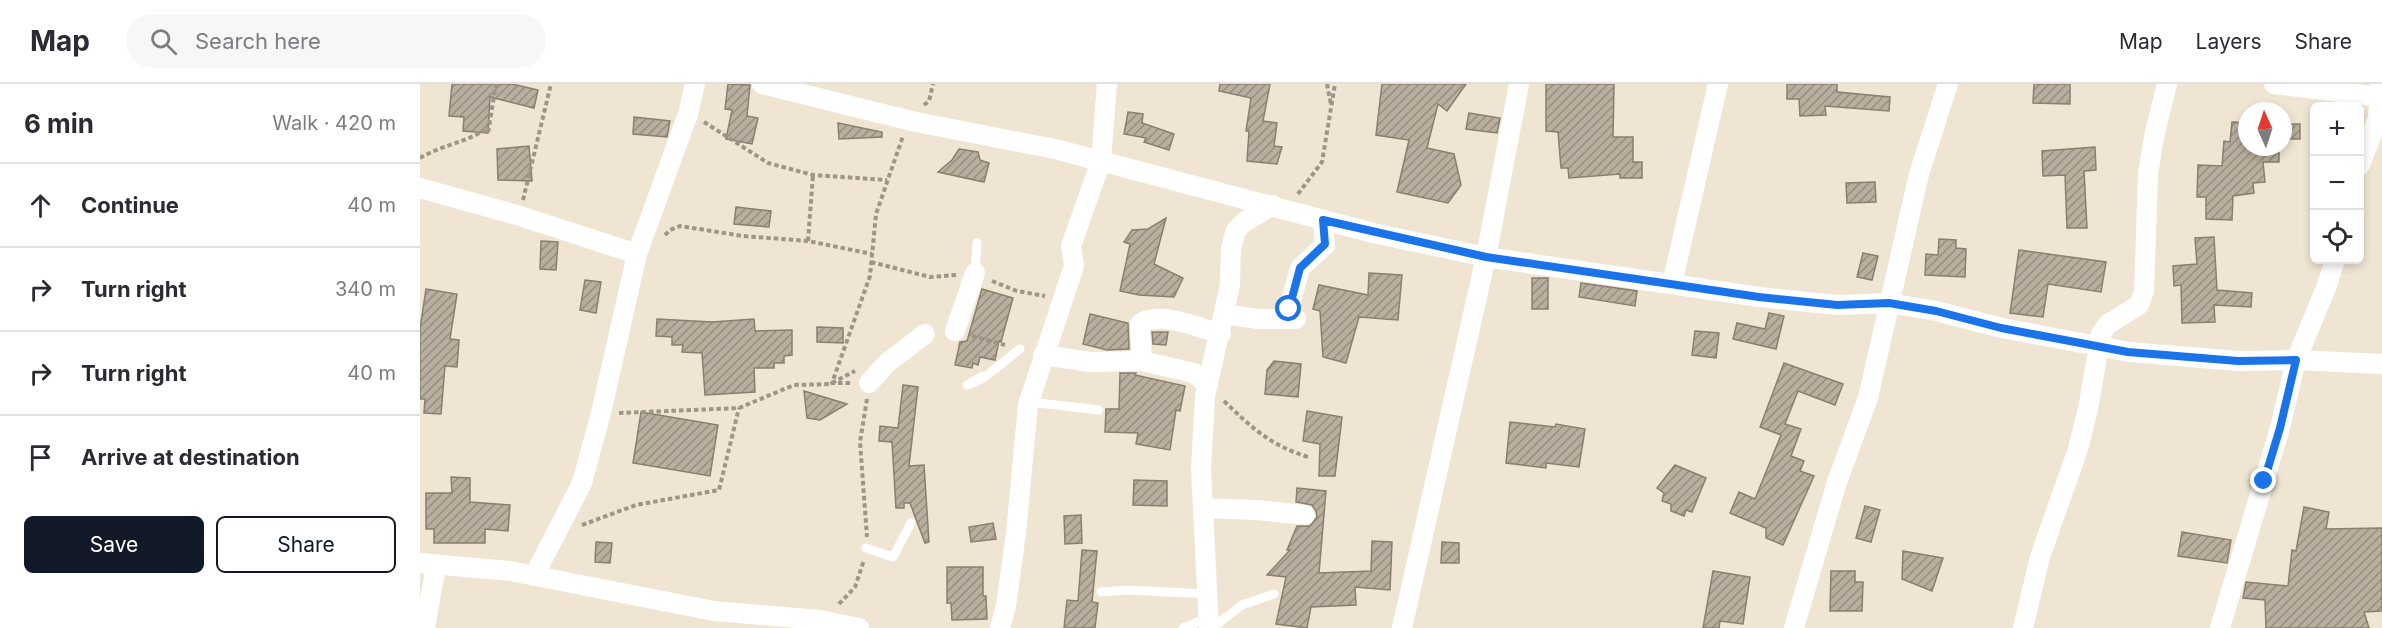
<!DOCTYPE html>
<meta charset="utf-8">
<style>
:root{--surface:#fff;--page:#f7f7f7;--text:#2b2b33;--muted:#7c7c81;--line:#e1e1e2;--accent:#111827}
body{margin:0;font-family:Inter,sans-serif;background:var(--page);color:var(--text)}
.controls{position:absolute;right:18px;top:18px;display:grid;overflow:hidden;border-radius:9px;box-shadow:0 3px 9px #0003}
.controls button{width:54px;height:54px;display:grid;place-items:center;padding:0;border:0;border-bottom:2px solid var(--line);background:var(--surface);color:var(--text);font:30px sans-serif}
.compass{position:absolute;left:1818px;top:18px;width:54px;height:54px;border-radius:50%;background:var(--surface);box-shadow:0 3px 9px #0003;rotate:357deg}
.stop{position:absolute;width:18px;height:18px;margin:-14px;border:4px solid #1a73e8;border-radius:50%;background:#fff}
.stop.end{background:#1a73e8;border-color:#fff;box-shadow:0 2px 6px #0008}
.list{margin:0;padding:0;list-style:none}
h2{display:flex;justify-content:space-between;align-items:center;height:78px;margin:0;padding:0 24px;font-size:26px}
h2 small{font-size:20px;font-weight:400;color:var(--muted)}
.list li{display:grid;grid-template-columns:39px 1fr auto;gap:18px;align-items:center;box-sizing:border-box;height:84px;padding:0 24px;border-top:2px solid var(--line)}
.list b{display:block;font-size:22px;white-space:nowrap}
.list em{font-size:20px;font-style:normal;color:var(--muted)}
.actions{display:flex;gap:12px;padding:18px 24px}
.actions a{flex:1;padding:14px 0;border:2px solid var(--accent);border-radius:9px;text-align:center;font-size:21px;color:var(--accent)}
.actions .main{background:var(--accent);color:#fff}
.icon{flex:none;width:33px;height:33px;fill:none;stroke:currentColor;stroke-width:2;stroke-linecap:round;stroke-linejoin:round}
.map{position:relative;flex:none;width:1962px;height:544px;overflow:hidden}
header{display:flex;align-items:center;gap:36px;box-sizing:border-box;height:84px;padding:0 30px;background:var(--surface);border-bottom:2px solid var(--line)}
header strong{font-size:28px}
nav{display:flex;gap:33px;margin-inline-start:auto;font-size:21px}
.search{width:420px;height:54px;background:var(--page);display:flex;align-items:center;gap:15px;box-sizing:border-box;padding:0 21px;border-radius:33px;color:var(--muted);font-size:22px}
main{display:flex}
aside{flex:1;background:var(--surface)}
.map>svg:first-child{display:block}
.building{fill:url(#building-hatch);stroke:#887f6f;stroke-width:1.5}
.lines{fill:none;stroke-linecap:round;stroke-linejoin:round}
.path{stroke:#9d9588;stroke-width:4;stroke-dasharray:4.5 3;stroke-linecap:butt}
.service{stroke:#fff;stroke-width:9}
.minor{stroke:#fff;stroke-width:20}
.route{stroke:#1a73e8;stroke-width:8}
</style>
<header>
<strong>Map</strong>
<div class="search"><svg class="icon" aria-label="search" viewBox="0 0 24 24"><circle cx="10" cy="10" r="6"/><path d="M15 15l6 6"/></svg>Search here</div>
<nav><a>Map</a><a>Layers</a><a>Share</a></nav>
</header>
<main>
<aside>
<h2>6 min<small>Walk · 420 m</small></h2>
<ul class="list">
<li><svg class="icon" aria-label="ahead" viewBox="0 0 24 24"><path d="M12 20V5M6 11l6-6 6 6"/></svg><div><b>Continue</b></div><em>40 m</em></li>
<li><svg class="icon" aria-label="right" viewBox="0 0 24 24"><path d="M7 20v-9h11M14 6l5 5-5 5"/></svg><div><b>Turn right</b></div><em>340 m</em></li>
<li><svg class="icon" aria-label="right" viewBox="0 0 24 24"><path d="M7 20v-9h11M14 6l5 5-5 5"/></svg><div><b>Turn right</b></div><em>40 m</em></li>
<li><svg class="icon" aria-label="arrive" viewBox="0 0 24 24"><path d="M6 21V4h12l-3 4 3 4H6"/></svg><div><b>Arrive at destination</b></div></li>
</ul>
<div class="actions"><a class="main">Save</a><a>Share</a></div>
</aside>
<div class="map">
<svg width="1962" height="544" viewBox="0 0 1962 544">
<defs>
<pattern id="building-hatch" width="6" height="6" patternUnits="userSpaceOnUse" patternTransform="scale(1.5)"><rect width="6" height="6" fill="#baaf9e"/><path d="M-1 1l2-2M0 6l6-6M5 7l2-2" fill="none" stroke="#978e80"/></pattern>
</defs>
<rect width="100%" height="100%" fill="#f0e5d3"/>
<g class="building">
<path d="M32,0H92L118,6L114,24L70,13L68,49L43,47L44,33L29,32Z"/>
<path d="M308,0L330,1L327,32L338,34L332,60L306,55L312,26L305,25Z"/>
<path d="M800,0H850L843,37L857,39L854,62L862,63L857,80L827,77L829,47H826L831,14L799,7Z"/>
<path d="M962,0H1046L1027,27L1018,20L1007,64L1034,70L1041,101L1028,119L977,108L989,56L956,51Z"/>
<path d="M1126,0H1194L1193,53H1213V78H1222V94H1200V90L1149,94L1148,84H1141L1138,48L1126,47Z"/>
<path d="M1367,0H1417V8L1470,13L1469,27L1405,22L1406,31L1380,32L1379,15H1367Z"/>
<path d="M1614,0H1650V20L1613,19Z"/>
<path d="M708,28L723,30L722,39L754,50L749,66L724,58L726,54L704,50Z"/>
<path d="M1049,29L1080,34L1077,49L1046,45Z"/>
<path d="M214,33L250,37L247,53L213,50Z"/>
<path d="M1812,38L1827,39V63H1859V78H1843L1845,98L1833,99L1834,109L1813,112L1812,136L1786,135V113H1777L1778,81L1802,82L1804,57L1810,58Z"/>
<path d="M418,39L462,48V53L419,55Z"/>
<rect x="1863" y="40" width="17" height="15"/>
<path d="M109,62L112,97L78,96L77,65Z"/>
<path d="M1675,63L1676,86L1664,87L1667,144H1647L1645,91L1623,92L1622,67Z"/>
<path d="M539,65L558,68L560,76L569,79L564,98L518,88L532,76Z"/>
<path d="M1455,98L1456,118L1427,119L1426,99Z"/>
<path d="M316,123L351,127L349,143L314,140Z"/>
<path d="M746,134L734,180L763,194L754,213L719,211L700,207L710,160L704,158L712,146L728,145Z"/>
<path d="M1794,153L1797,206L1832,209L1831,223L1794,221L1795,238L1762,239L1761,201L1754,202L1753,182L1777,180L1775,154Z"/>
<path d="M1519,155L1536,156V164L1546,165L1545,193L1505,191L1506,170L1518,171Z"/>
<path d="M121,157L138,158L136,186L120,185Z"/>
<path d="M1599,166L1686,178L1681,208L1628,200L1623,233L1590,229Z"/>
<path d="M1443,169L1458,172L1452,196L1437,193Z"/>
<path d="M949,189L982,191L978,236L939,233L926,279L903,273L900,227L893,225L899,201L948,211Z"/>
<rect x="1112" y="194" width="16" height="31"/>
<path d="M165,196L181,198L176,229L160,226Z"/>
<path d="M1161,199L1217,207L1215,222L1159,213Z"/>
<path d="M6,205L37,210L30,255L39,256L37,283L25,282L21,330L4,329L5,315H0V245Z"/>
<path d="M562,205L593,214L581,258L579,257L575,276L560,273L558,281L553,279L552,284L535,281L540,258L547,257Z"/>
<path d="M1349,229L1364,232L1356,265L1313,255L1317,239L1345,245Z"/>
<path d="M670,230L708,239L709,265L687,266L663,260Z"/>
<path d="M237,235L292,238L334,235L335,247L372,246V271L364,272V279H354V284H334L335,308L285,311L282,269L262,268L263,261H252V253L236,252Z"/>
<path d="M397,243L423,244V259L397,258Z"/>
<path d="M1275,247L1299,249L1296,274L1272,271Z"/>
<path d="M732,248H748L746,261L733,260Z"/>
<path d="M854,277L881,280L878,313L845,310L847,286Z"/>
<path d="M1364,279L1423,300L1415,321L1378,307L1365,340L1381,345L1371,372L1384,377L1380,387L1394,392L1363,461L1346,454V444L1310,429L1319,408L1335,415L1361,351L1340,343Z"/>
<path d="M700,289H716L715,291L765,302L760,327L756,326L750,366L716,360L718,349L685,348L686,325H699Z"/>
<path d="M483,301L498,303L489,382L504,381L509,458L505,459L490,419H484V424H476L472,358L459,357L460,342L478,344Z"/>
<path d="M384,307L427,320L400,336L387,334Z"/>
<path d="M887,327L922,333L915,392H899L900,360L883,357Z"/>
<path d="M221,328L298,341L290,392L213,379Z"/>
<path d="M1090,338L1135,343L1136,340L1165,345L1159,383L1126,379V384L1086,379Z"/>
<path d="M1255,381L1286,394L1272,428L1266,426L1264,432L1251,427V420L1242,417L1244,409L1237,404Z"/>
<path d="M31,393L50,394V418L90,421L88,447L65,445V459H14V445H6V409H32Z"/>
<path d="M714,396L747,397V422L713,421Z"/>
<path d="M877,404L906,407L899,489L951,487L952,457L972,458L970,506L935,503L936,521L891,523L887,544L856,540L866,493L847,491L870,466H867L877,442H890L897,433L896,427L892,421L876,418Z"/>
<path d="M1445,422L1460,426L1451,458L1436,454Z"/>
<path d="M1884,423L1909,428L1906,445L1962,444V527L1944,528L1949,544H1846L1845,516L1823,514L1826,498L1868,502L1872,466L1876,467Z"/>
<path d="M661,431L662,459L645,460L644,432Z"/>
<path d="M573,439L576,455L551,458L549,443Z"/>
<path d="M1762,448L1811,456L1807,479L1758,472Z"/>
<path d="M176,458L192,459L190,479L175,478Z"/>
<path d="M1022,458L1039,459V479H1021Z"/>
<path d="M662,466L677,467L672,518L678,519L675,544H644L647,516L658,517Z"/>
<path d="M1483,467L1523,474L1512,507L1482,495Z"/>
<path d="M527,483H563V512H566L567,535L532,536L531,519H527Z"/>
<path d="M1293,487L1330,493L1323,540L1300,537L1299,544H1283Z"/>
<path d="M1411,487H1435V498H1443L1442,527H1410Z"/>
</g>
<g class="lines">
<g class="path">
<path d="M907,0L911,21"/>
<path d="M504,21L509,17L513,0"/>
<path d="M284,38L348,79L393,91L467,96"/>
<path d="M0,74C20,62 43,59 63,47L68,49L76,0"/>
<path d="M878,110L902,78L915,0"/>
<path d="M103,116L131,0"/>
<path d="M245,151L250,146L260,142L323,152L388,157L452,170"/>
<path d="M388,157L393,91"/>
<path d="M451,178L510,193L536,191"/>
<path d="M572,197L597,207L625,212"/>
<path d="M552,252L585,261"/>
<path d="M412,299L435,287"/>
<path d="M430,299H412L450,192L456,130L483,52"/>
<path d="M447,315L440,358L447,453"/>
<path d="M804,317C832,344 850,361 888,373"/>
<path d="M199,329L319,324L374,301L412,300"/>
<path d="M162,441L216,421L299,406L319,324"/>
<path d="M419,520L435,503L444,476"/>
</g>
<g class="service">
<path d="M555,189L557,159"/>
<path d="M563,292L547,301C563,298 586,275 600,265"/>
<path d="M610,318L679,326"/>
<path d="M446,464L473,473L491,439"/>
<path d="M681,508L708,506L787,510"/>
<path d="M763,544L788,534"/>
<path d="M792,544L822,521L854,510"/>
</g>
<g class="minor">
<path d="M342,0L496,38L635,65L953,149L1066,173L1339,213L1417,221L1469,219L1516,227L1582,244L1709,268L1818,277L1876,276L1962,280"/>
<path d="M1854,0L1960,13"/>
<path d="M1940,81L1958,34L1961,0"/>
<path d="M0,104L100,132L217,170"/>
<path d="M1252,200L1298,0"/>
<path d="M804,230L838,235H876L869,225L880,184L905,161L903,136"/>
<path d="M535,247L555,189"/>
<path d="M623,271L670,278L722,277L774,289L788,301"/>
<path d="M722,277L720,240C737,226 780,244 801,250"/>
<path d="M449,299L467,279L505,250"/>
<path d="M783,424L837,426L885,431"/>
<path d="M0,479L90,487L294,527L400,536L439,544"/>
<path d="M114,492L162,399L181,329L217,170L268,30L275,0"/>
<path d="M5,544L16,482"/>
<path d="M580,544L586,522L596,449L608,321L654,182L651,162L681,77L687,0"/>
<path d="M789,544L781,385L785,312L810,201L811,164L816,146L824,138L853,121"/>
<path d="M982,544L1066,173L1099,0"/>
<path d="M1374,544L1417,398L1448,314L1499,90L1528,0"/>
<path d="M1603,544L1620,473L1658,365L1668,325L1681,250L1688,240L1719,221L1724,207L1728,90L1734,53L1747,0"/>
<path d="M1800,544L1860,344L1876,276L1906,204L1915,176"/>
</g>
</g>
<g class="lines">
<path class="route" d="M869,225L880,184L905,160L903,136L1066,173L1339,213L1417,221L1469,219L1516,227L1581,244L1708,268L1818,277L1876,276L1860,344L1844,397"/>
</g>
</svg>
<div class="controls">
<button>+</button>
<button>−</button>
<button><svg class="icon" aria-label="locate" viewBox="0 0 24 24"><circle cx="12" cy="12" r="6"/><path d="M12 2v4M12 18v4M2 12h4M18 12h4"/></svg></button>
</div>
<svg class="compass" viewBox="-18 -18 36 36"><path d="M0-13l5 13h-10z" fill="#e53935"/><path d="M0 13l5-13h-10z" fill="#7c7c81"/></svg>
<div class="stop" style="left:869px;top:225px"></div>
<div class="stop end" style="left:1844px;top:397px"></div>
</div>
</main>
